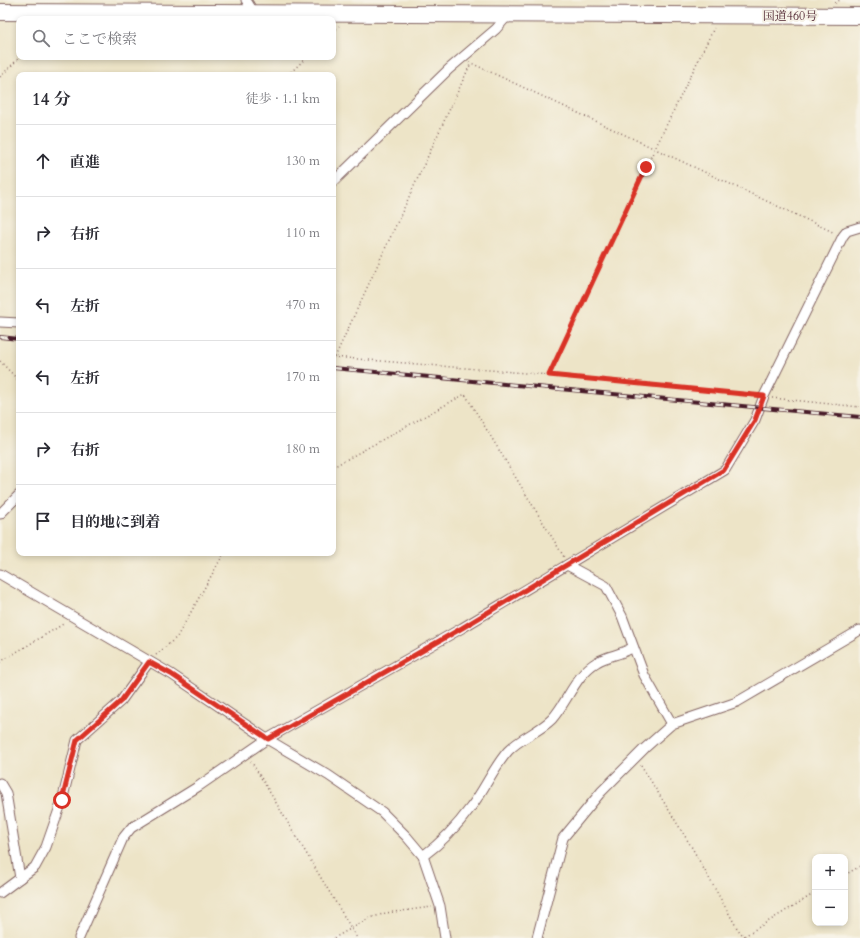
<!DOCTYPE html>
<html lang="ja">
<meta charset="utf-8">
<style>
:root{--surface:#fff;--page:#f7f7f7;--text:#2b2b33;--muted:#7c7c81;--line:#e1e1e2}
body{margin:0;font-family:Cardo,"Noto Serif JP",serif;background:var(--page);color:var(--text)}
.controls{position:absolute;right:12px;bottom:12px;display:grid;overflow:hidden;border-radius:8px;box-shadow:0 2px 6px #0003}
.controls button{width:36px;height:36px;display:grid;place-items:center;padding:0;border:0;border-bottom:1px solid var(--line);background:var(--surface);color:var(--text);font:20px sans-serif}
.stop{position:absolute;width:12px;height:12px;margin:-9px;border:3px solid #d93025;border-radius:50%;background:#fff}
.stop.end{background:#d93025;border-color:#fff;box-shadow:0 1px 4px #0008}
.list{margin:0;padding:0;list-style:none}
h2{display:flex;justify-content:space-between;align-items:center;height:52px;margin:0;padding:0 16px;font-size:17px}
h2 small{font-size:13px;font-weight:400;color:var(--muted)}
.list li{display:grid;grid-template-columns:26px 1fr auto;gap:12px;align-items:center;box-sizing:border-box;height:72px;padding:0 16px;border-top:1px solid var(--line)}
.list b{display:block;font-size:15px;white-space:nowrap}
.list em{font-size:13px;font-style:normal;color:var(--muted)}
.icon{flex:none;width:22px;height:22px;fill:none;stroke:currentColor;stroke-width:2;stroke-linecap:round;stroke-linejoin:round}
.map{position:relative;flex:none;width:860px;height:938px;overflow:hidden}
.search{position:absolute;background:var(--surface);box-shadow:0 2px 6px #0003;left:16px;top:16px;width:320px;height:44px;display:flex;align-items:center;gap:10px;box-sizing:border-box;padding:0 14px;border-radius:8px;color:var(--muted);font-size:15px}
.panel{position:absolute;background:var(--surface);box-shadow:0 2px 6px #0003;left:16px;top:72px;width:320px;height:484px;border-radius:8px}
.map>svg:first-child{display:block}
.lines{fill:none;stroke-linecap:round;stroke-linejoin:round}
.street-casing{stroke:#836462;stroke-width:11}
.highway-casing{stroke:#836462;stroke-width:18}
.path{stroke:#836462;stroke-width:1.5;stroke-dasharray:1 3;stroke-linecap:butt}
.street{stroke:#fff;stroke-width:9}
.highway{stroke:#fff;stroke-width:16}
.rail-casing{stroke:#4a1f2b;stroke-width:4}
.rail{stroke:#f7f3e8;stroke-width:2.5;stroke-dasharray:8;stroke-linecap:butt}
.route{stroke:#d93025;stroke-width:5}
.labels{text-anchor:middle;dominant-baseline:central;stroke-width:4;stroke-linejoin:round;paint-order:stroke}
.street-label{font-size:12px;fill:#4a1f2b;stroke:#f7f3e8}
</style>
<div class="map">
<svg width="860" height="938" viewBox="0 0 860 938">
<rect width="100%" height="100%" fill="#f7f3e8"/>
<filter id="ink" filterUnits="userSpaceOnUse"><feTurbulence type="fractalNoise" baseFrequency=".025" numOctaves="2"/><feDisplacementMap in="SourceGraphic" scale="8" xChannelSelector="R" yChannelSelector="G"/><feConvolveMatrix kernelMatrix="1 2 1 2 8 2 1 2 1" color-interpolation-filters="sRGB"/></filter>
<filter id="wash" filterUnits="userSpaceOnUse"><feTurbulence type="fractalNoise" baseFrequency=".012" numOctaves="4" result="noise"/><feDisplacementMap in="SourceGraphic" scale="16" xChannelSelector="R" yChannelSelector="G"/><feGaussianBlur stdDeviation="0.9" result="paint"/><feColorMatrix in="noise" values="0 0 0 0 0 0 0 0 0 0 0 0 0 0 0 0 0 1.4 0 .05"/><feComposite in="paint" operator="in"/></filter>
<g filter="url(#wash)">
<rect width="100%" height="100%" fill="#ede4c7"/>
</g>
<g filter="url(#ink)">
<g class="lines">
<g class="street-casing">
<g id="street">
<path d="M246,0L254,13"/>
<path d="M333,182L449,69L496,29L509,14"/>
<path d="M0,322L19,323"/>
<path d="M0,514L19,495"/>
<path d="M567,565L606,586L622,616L644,675L672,724"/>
<path d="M0,574L171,674L267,739L328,775L382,812L407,837L423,856L440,906L445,938"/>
<path d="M0,783L6,793L20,878"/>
<path d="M423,856C441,843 458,825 471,807C485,789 493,768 508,751C520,738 539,732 552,719C568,701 576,674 597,662C608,655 622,655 633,647"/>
<path d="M0,893L35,867L46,847L62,801L77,740L121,701L149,662"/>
<path d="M79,938L123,838L131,828L199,786L267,739L462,628L725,470L755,420L764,396L843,236L847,231L860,227"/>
<path d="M537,938L563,838L601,792L645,748L672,724L737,702L860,630"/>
</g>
</g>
<g class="highway-casing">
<path id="highway" d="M0,12L860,16"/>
</g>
<g class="path">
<path d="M835,3L840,0"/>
<path d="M333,32L339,26"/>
<path d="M469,62L835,233"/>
<path d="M288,75L307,57"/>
<path d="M0,77L20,57"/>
<path d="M333,357L549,375L755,395"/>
<path d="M335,357L471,63"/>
<path d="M0,361L19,381"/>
<path d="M549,375L646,167L714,28"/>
<path d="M772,398L860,407"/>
<path d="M333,467L465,394L564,557"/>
<path d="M156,655L177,637L224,553"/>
<path d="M0,662L65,623"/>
<path d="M251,761L357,938"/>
<path d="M641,765L691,846L737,928L745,938"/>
<path d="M845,875L860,866"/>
<path d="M334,938L370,918L386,913L432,907"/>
<path d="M741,938L815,893"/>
</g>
<use href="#street" class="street"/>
<use href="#highway" class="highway"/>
<g class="rail-casing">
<g id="rail">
<path d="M0,337L19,339"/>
<path d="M333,368L860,417"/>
</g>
</g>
<use href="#rail" class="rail"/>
</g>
</g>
<g class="lines" filter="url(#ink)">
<path class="route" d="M62,800L77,740L121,701L149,662L171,674L268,739L462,628L724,470L755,420L764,396L549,375L646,167"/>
</g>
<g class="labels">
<g class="street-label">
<text x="790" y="16">国道460号</text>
</g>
</g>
</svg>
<div class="controls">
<button>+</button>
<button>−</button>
</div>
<div class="stop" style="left:62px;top:800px"></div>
<div class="stop end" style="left:646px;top:167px"></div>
<div class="search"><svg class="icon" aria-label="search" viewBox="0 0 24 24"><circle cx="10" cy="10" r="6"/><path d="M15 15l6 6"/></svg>ここで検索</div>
<section class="panel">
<h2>14 分<small>徒歩 · 1.1 km</small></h2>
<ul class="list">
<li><svg class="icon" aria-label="ahead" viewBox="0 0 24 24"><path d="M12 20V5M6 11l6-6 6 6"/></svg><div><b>直進</b></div><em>130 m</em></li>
<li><svg class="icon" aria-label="right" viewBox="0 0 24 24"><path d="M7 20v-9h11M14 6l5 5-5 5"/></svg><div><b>右折</b></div><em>110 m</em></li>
<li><svg class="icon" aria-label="left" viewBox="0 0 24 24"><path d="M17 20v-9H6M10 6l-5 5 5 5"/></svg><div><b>左折</b></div><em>470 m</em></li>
<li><svg class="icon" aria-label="left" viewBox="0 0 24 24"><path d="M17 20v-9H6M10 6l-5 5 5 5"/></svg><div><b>左折</b></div><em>170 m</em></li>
<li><svg class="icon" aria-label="right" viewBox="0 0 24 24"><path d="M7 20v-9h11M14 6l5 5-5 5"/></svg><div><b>右折</b></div><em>180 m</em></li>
<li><svg class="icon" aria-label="arrive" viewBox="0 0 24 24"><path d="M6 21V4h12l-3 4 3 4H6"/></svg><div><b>目的地に到着</b></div></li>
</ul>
</section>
</div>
